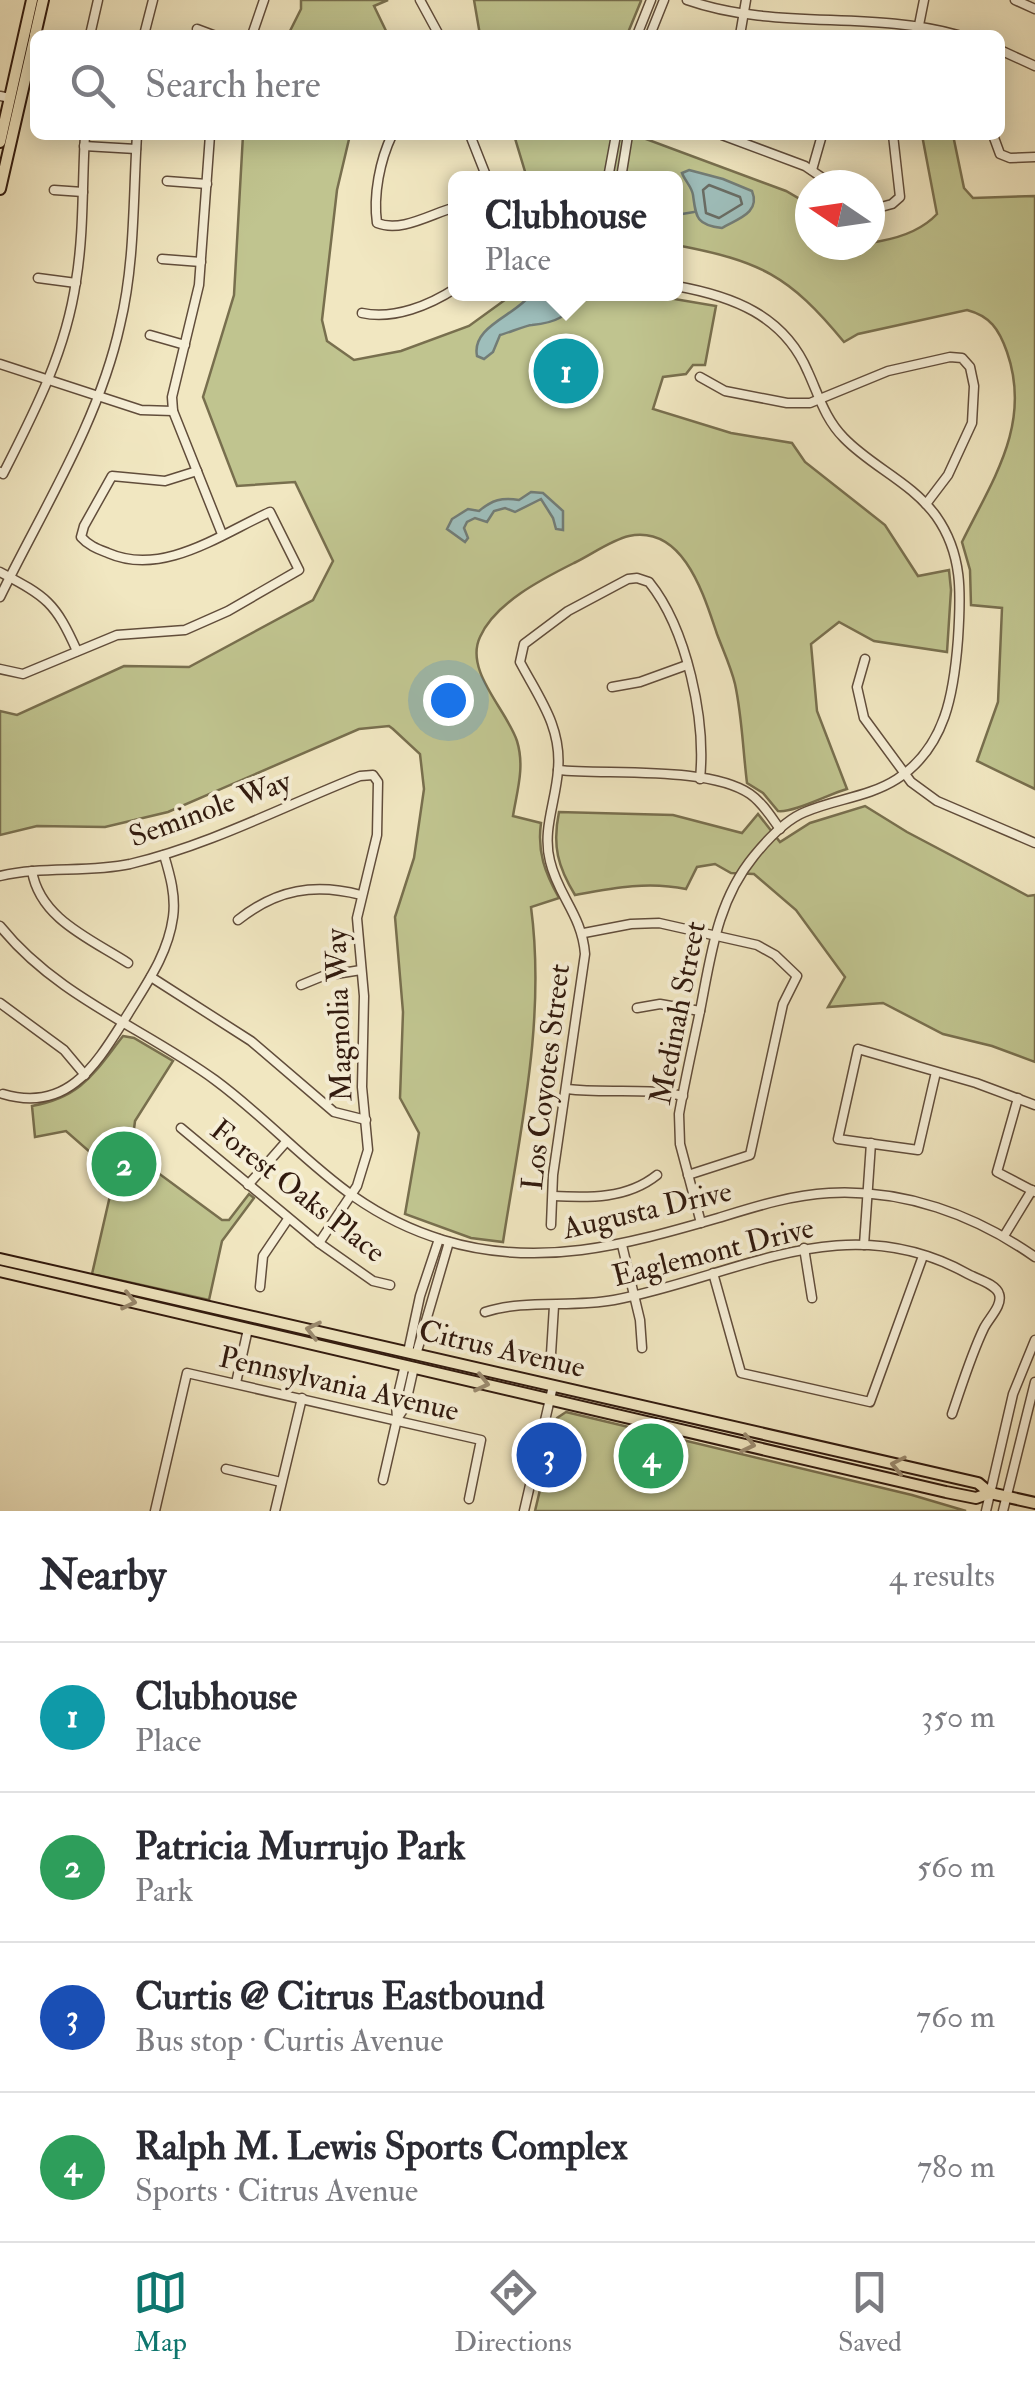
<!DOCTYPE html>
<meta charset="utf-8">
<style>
:root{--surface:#fff;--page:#f7f7f7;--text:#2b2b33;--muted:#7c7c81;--line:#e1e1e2;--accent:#0f766e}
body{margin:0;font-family:"IM FELL Double Pica",serif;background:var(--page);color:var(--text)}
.compass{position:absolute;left:795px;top:170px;width:90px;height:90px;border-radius:50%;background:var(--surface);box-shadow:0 5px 25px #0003;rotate:283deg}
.you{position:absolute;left:448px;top:700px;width:35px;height:35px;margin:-25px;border:8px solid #fff;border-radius:50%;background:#1a73e8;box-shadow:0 0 0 15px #1a73e833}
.badge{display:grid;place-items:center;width:65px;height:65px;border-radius:50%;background:var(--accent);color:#fff;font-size:32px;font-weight:700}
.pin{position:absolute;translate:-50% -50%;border:5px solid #fff;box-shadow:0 2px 10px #0006}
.popup{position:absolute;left:448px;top:171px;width:235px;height:130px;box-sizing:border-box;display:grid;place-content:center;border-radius:15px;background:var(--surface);filter:drop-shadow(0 2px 8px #0005);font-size:32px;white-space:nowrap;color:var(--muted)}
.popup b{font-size:38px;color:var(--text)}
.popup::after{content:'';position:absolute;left:50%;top:100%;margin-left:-20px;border:20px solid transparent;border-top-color:var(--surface)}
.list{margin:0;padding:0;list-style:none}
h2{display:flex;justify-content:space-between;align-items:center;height:130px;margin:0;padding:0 40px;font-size:42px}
h2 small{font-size:32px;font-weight:400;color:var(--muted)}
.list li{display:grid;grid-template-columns:65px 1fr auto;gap:30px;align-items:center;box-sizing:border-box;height:150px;padding:0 40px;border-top:2px solid var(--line)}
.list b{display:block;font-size:38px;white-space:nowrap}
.list p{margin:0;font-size:32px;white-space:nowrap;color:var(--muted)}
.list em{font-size:32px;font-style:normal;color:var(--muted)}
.icon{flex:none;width:55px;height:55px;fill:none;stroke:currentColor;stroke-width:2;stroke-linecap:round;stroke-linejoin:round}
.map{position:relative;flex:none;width:1035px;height:1511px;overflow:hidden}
.search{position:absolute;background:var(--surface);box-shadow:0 5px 25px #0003;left:30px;right:30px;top:30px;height:110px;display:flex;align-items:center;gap:25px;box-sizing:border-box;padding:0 35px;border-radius:15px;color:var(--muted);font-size:38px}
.sheet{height:730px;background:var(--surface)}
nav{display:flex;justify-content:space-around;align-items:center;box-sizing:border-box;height:140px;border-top:2px solid var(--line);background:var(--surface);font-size:28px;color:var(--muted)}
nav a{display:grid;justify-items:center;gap:5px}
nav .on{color:var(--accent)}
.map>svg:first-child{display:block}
.green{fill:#c0c48f;stroke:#786f4e;stroke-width:2.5}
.water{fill:#9ebebb;stroke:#727c76;stroke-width:2.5}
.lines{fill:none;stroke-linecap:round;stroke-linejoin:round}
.shore{stroke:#686c64;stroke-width:2.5}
.stream{stroke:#727c76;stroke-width:2.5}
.minor-casing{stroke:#614d3b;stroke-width:11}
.major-casing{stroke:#311a0e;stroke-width:14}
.minor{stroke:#f6efd7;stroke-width:8}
.major{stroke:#f1e7c1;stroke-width:10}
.oneway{stroke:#9b8b70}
.labels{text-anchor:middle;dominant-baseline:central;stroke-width:8;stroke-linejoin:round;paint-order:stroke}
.street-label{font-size:30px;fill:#311a0e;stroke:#f6efd7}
</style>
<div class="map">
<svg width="1035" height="1511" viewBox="0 0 1035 1511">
<rect width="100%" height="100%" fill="#f1e7c1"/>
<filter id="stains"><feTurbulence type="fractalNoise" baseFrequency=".002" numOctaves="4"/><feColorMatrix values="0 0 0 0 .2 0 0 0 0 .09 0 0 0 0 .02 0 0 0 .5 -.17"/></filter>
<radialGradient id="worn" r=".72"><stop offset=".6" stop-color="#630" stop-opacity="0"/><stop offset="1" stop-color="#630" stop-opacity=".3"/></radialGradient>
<g class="green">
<path d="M301,0H388L374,6L388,35H288L301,9Z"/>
<path d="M474,0H641V1L627,35H480Z"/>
<path d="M243,135H350L337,190L322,320L327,341L354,360L401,351L469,326L513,294H645L716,306L705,365H693L686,374L663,377L653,409L731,433L792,443L805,462L885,525L918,576L949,570L951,590L947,652L874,641L839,622L811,644L817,711L847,789C829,794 793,813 778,811L763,793L747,783C743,751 742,716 735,684C731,667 723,650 717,634C704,596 684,525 629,536C611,540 591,555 574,563C542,579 495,603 480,637C464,671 507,710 517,741C525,767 517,791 513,816L541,823C537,852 545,873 559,898L531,907C546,1020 520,1131 503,1242L471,1238L405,1214L419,1133L400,1098L403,1012L395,917L414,858L424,789L420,754L393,729L389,726L359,729L168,812L105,827L37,826L0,835V711L17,715L124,666L189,667L313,600L333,561L295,482L237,486L203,397L234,295Z"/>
<path d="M514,135L638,136L786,191L810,205V245C851,245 907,246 937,214L922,135H953L964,188L973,198L1035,196V789L977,761L998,702L1002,608L971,605L970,570L962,542C993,479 1032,424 1007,352C999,329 990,316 967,310L858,334L844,342C789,275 760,261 676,245V178H527Z"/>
<path d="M865,806L907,832L1028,896L1035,895V1062L992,1046L943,1034L883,1003L828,1007L845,977L796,910L754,874L731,873L715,864L697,867L686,889C648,881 613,888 575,895C558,867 552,846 559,812L673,815L742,833L758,814L780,842L810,823Z"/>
<path d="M123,1036L134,1038L173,1061L135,1121L131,1153L222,1220H229L249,1194L254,1198L222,1241L209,1300L92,1274L115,1174L66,1131L35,1137L32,1106C82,1097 94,1073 123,1036Z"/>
<path d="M566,1412L912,1495L966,1511H535L557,1418Z"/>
</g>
<g class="water">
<path d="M689,170L723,179L752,191C761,213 737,219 722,228C696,225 696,217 693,195C692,187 685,181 682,173Z"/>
<path d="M531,294H575C572,318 552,323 532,325C527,325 508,333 500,335L493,352L484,359L477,356C471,326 517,315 531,294Z"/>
<path d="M531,492L543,493L563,511V530L556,529L553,518L541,499L515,512L505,508L494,511L487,522L475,518L467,522L464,528L468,538L465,542L447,529L452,519L468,509L479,511C492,500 502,497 519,500Z"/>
</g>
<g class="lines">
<path class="shore" d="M709,185L740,197L742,204L719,218L706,213L703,190Z"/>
<path class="stream" d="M676,215L694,212"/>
<g class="minor-casing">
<g id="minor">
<path d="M420,0L439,35"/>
<path d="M687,0C775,31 869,10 958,35"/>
<path d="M1015,0L1035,9"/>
<path d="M197,29L213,35"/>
<path d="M90,35L98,0"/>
<path d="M144,35L153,0"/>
<path d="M252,35L264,0"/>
<path d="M637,35L651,0"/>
<path d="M650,35L664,0"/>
<path d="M740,35L746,0"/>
<path d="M917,35L924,0"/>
<path d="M1000,50L1035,66"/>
<path d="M0,96L10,98"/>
<path d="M210,135L199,285L172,397L173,411L222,534"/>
<path d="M392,135C380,160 373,195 377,223C402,233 432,213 456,207"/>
<path d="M470,135L487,178"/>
<path d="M722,135L805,166L833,185"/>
<path d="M993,135L1000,154L1010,158L1035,157"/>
<path d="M84,146L136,149"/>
<path d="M812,170L822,135"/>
<path d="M608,178L616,135"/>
<path d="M621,178L628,135"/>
<path d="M167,181L207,184"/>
<path d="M54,190L83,192"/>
<path d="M870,210L892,204L900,197L893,135"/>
<path d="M162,259L201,262"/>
<path d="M38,278L76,283"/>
<path d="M676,286C732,296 784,315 808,372C819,396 825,419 844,438C872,467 911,482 936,516C963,554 961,594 958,639C954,692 946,747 897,779C869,797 835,799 805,812C785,820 767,840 754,856C717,901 711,955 700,1011C693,1045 685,1080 679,1114L680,1144L701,1223"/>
<path d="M362,313C394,320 430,305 456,288"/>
<path d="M150,335L185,345"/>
<path d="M0,364L141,410L173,411"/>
<path d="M700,377L725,391L787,403H810L888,371L950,357L962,358L970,367L974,386L972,423L948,475L926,504"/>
<path d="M0,472L3,474C35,411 66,351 76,281C84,233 82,184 85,135"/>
<path d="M0,572C47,597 55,602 77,651"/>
<path d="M0,597C43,509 99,421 120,325C135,263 133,198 137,135"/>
<path d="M865,659L857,687L864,718L911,782L937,801L1035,843"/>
<path d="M0,669L23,674L117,635L185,630L228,611L299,570L270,512C221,534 163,577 108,553C98,549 89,546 81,537L84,526L112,476L165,481L197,471"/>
<path d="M612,687L640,682L687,665"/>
<path d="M558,770C609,775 709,766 750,794C763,803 771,817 780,829"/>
<path d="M32,871C40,919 91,939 128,963"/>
<path d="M0,876C43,866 87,873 130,864C210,845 284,806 360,776L373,775L378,782L377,835L357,918L364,996L362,1087L368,1150L357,1186L319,1243"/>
<path d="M238,920C277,889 315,883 361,895"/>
<path d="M0,926C57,997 144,1028 215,1080C296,1140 340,1209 443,1240C538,1269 625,1245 718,1218C754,1207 791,1195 829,1193C903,1189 974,1214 1035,1257"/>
<path d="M584,933L631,924L659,923L757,945L775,955L797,976L783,1004L750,1155L688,1175"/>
<path d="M151,977L251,1041L334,1112L366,1120"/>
<path d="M301,985L323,976L361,970"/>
<path d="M0,1003L64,1050L85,1075"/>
<path d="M637,1008L660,1004L700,1011"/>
<path d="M936,1072L918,1150L838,1139L858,1049L976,1083L1035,1105"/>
<path d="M567,1089C606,1094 644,1087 683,1096"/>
<path d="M3,1094C70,1114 98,1061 128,1014C147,983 168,954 173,917C176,896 170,875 164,855"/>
<path d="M1018,1098L997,1172L1035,1192"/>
<path d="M181,1128L319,1243L373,1281L390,1285"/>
<path d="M248,1185L286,1142"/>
<path d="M553,1196C589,1198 627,1199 657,1175"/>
<path d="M551,1225L553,1175L585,954C582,915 558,896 550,861C542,830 556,801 558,770C562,727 539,698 520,662L524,644L568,611L628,579L637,578L649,582C687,629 706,720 700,779"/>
<path d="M1004,1236L1032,1190"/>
<path d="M622,1245L640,1320L642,1348"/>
<path d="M864,1245L871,1143"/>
<path d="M804,1248L812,1298"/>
<path d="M713,1273L741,1373L870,1402L923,1256"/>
<path d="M260,1287L263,1256L288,1219"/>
<path d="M485,1312C525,1299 571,1308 614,1300C736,1277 844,1205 968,1274C977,1279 996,1284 999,1294C1003,1305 989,1318 984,1328C971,1355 962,1385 952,1414"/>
<path d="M408,1352L420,1296L439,1239"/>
<path d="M551,1354L554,1306"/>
<path d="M416,1355L449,1242"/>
<path d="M405,1365L396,1403L397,1419L405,1407L414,1367"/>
<path d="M236,1383L248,1329"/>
<path d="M226,1469L281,1482"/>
<path d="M383,1480L397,1419"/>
<path d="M155,1511L187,1373L481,1440L469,1499"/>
<path d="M275,1511L302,1398"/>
<path d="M524,1511L553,1386"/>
<path d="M986,1511L1013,1394L1035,1340"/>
<path d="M1003,1511L1035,1382"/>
</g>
</g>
<g class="major-casing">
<g id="major">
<path d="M35,35L43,0"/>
<path d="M0,142L32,0"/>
<path d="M0,189L35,36"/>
<path d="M0,1259L978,1483L990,1493L1035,1503"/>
<path d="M0,1271L946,1492L976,1498L990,1493"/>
</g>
</g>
<use href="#minor" class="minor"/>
<use href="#major" class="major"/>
</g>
<defs><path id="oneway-chevron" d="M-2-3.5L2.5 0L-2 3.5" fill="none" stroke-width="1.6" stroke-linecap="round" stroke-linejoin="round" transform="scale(2.5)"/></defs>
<g class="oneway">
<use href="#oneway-chevron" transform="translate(129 1301) rotate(13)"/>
<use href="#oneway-chevron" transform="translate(313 1330) rotate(-167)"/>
<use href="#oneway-chevron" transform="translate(482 1383) rotate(13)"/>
<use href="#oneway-chevron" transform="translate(748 1444) rotate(13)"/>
<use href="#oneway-chevron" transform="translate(898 1465) rotate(-168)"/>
</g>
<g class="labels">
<g class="street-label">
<text transform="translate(210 809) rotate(-20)">Seminole Way</text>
<text transform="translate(678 1013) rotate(-79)">Medinah Street</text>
<text transform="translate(339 1015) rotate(-92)">Magnolia Way</text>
<text transform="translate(546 1077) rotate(-83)">Los Coyotes Street</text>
<text transform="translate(298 1191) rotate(38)">Forest Oaks Place</text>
<text transform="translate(647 1210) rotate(-13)">Augusta Drive</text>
<text transform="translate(713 1252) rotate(-14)">Eaglemont Drive</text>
<text transform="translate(502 1349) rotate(13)">Citrus Avenue</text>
<text transform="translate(339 1384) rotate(13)">Pennsylvania Avenue</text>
</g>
</g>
<rect width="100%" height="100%" filter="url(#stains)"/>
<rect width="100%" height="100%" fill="url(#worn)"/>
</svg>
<svg class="compass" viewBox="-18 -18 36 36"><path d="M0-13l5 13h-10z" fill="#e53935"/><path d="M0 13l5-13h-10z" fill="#7c7c81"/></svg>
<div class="you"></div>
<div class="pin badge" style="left:566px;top:371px;background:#0f9aa8">1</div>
<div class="popup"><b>Clubhouse</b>Place</div>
<div class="pin badge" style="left:124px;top:1164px;background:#2e9e5b">2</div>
<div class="pin badge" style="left:549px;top:1455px;background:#1a4fb4">3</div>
<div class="pin badge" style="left:651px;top:1456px;background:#2e9e5b">4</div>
<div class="search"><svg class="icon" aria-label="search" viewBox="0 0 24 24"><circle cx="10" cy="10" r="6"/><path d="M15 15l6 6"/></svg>Search here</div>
</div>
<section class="sheet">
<h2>Nearby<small>4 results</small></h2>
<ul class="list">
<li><span class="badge" style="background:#0f9aa8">1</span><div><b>Clubhouse</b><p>Place</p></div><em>350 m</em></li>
<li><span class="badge" style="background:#2e9e5b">2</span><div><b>Patricia Murrujo Park</b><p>Park</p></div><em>560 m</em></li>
<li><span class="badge" style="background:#1a4fb4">3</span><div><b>Curtis @ Citrus Eastbound</b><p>Bus stop · Curtis Avenue</p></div><em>760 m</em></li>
<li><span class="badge" style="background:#2e9e5b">4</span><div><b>Ralph M. Lewis Sports Complex</b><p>Sports · Citrus Avenue</p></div><em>780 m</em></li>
</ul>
</section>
<nav>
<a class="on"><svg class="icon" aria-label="map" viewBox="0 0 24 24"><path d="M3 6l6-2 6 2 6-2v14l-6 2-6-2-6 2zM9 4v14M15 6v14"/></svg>Map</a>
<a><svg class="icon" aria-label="directions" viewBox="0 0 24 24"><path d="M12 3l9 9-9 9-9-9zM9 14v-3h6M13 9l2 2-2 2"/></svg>Directions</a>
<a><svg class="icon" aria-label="saved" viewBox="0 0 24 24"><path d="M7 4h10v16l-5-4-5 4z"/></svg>Saved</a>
</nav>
